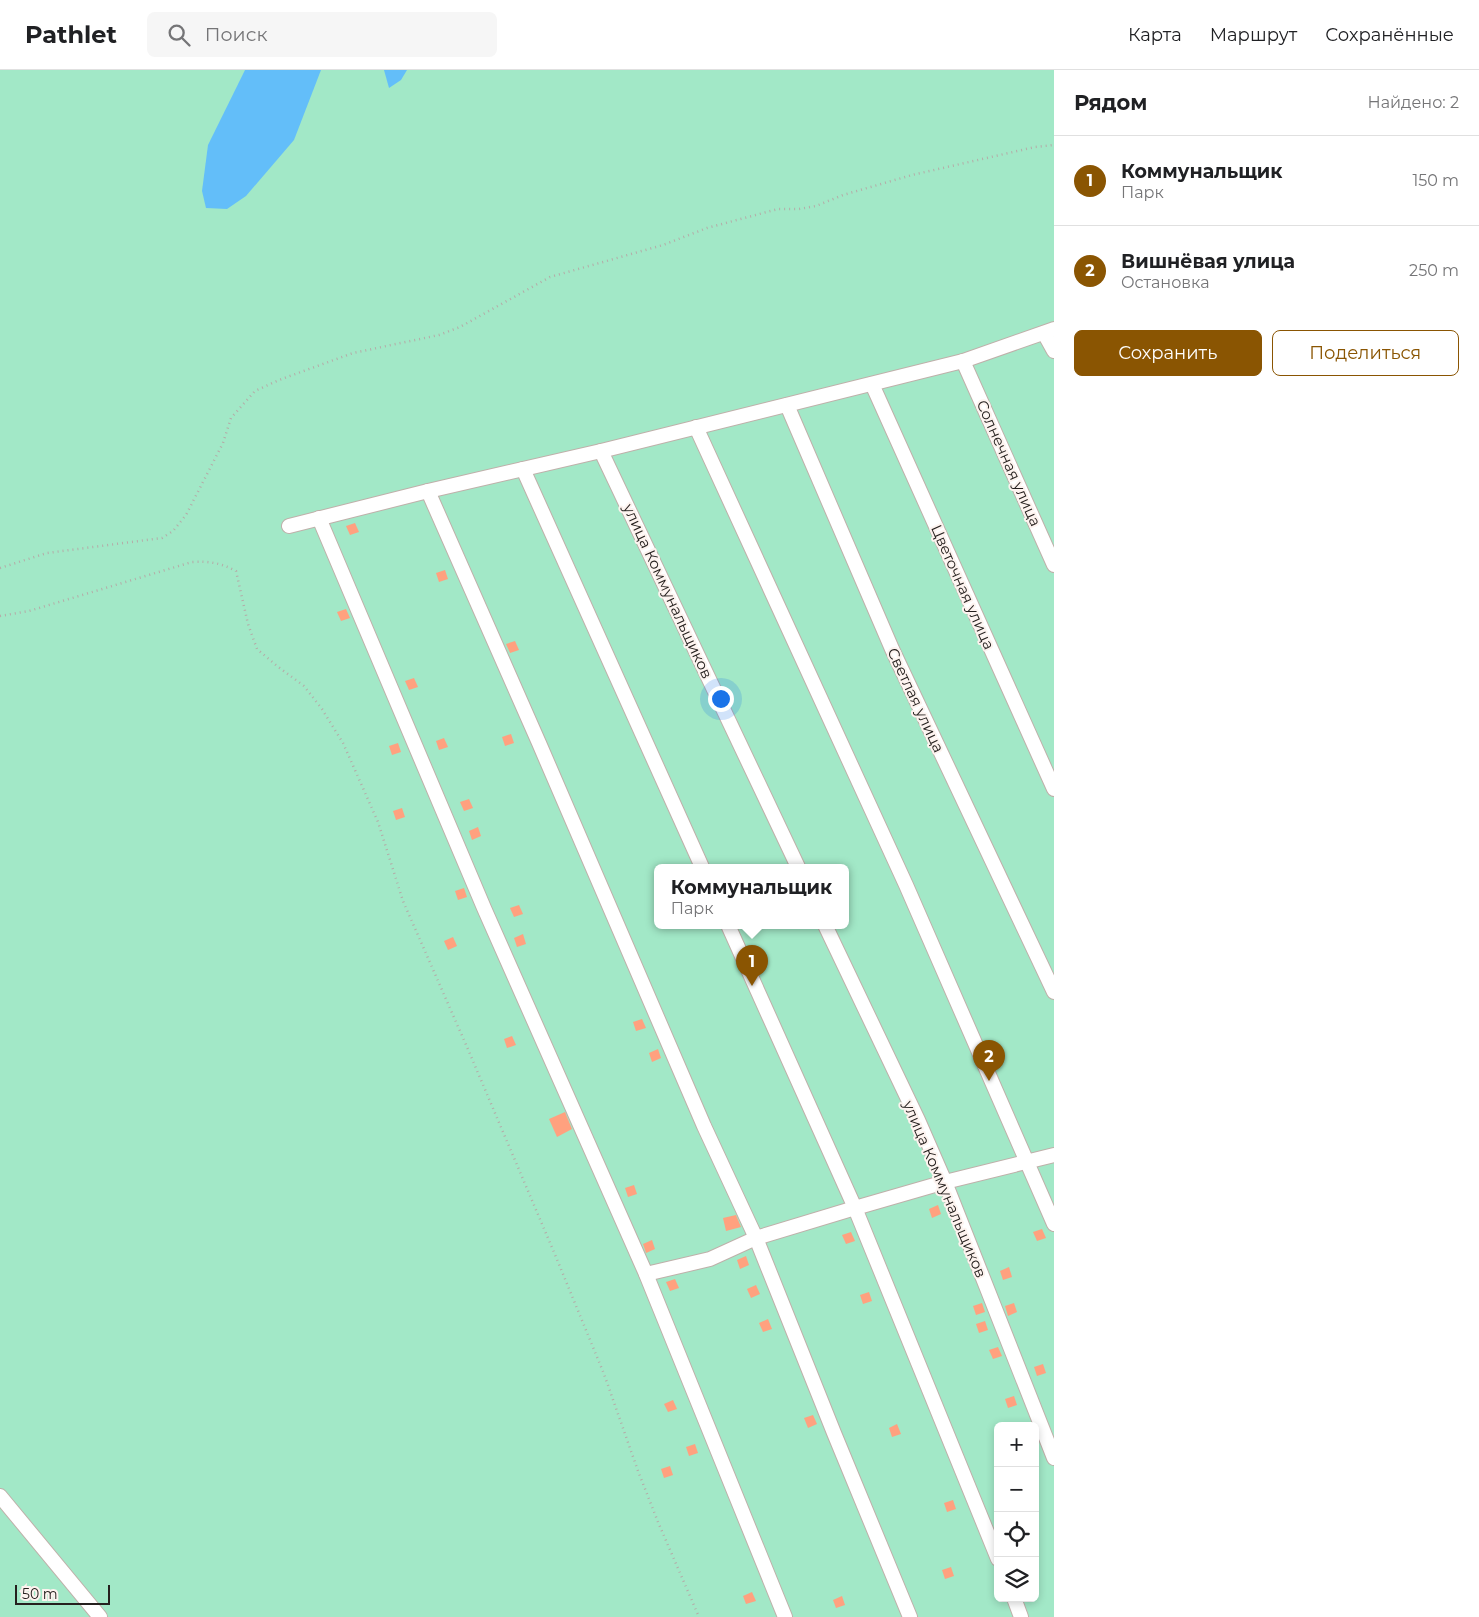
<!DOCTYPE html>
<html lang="ru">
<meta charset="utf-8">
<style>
:root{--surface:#fff;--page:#f6f6f6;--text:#202124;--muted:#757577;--line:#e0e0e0;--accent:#8a5502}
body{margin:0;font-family:Montserrat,sans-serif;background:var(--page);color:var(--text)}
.controls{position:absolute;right:15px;bottom:15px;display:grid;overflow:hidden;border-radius:8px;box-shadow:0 2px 8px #0003}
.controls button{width:45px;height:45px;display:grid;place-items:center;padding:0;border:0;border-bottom:1px solid var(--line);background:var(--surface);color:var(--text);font:25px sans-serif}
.scale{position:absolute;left:15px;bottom:12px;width:95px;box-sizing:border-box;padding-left:5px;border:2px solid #25201e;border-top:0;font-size:14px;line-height:18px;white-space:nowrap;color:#25201e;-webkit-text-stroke:4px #fdf3ef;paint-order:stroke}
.you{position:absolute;left:720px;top:628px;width:18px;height:18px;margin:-12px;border:4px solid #fff;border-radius:50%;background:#1a73e8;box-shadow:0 0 0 8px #1a73e833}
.badge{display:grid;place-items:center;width:32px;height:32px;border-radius:50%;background:var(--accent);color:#fff;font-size:16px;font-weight:700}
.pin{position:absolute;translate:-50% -41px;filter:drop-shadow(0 1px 2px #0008)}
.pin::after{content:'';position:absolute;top:26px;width:18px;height:15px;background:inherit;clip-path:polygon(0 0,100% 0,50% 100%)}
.popup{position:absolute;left:654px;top:794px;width:195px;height:65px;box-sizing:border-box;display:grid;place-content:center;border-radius:8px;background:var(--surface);filter:drop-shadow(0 1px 4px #0005);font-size:16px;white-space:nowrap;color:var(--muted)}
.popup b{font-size:19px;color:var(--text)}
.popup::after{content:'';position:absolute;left:50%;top:100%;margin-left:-10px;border:10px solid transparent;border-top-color:var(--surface)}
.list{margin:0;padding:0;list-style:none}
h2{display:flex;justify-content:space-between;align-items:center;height:65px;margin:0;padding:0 20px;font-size:21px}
h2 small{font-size:16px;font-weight:400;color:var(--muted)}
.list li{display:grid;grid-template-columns:32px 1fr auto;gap:15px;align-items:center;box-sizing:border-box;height:90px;padding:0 20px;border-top:1px solid var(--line)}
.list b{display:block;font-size:19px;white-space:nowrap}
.list p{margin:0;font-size:16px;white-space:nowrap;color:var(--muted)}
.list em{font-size:16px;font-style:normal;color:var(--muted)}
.actions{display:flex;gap:10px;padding:15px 20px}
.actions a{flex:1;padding:11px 0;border:1px solid var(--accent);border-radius:8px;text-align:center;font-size:18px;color:var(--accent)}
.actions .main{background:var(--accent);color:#fff}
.icon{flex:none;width:28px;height:28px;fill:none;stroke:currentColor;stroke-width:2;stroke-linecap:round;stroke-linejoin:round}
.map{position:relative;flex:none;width:1054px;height:1547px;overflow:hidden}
header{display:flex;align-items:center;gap:30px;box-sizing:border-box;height:70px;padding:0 25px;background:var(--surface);border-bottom:1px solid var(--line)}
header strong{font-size:24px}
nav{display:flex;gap:28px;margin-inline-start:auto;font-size:18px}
.search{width:350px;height:45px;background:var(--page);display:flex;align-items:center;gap:12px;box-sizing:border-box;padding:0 18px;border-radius:8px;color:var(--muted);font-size:19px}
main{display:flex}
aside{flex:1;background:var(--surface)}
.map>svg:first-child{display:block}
.green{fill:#a2e8c7;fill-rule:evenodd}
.water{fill:#63bef9}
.building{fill:#ffa17f}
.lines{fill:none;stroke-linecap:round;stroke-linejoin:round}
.minor-casing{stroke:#bfb0aa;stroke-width:16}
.path{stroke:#b4aca8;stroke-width:2.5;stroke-dasharray:1 4;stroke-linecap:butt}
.minor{stroke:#fff;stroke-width:14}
.labels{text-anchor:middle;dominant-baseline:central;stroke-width:4;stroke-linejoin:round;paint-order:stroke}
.street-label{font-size:15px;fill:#25201e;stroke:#fdf3ef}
</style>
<header>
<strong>Pathlet</strong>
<div class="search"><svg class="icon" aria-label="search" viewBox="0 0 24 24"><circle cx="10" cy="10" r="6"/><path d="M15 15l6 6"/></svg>Поиск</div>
<nav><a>Карта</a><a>Маршрут</a><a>Сохранённые</a></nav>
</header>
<main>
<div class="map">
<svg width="1054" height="1547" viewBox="0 0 1054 1547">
<rect width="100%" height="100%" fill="#fdf3ef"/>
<path class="green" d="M0,0H1054V1547H0ZM658,797H846V855H658ZM998,1356H1035V1528H998Z"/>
<g class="water">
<path d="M245,0H321L294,70L246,126L227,139L206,138L202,121L208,75Z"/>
<path d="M384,0H407L401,10L389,18Z"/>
</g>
<g class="building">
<path d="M355,453L359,462L350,465L346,456Z"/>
<path d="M445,500L448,509L439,512L436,503Z"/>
<path d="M346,539L350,548L341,551L337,542Z"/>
<path d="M515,571L519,580L510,583L506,574Z"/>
<path d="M414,608L418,617L409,620L405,611Z"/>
<path d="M511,664L514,673L505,676L502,667Z"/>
<path d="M444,668L448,677L439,680L436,671Z"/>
<path d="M398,673L401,682L392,685L389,676Z"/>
<path d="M469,729L473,738L464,741L460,732Z"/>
<path d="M402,738L405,747L396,750L393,741Z"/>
<path d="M478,757L481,766L472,770L469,761Z"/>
<path d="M464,818L467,827L458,830L455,821Z"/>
<path d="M519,835L523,844L514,847L510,838Z"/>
<path d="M523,864L526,874L517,877L514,868Z"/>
<path d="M453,867L457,876L448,880L444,871Z"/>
<path d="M642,949L646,958L636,961L633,952Z"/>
<path d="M512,966L516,975L507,978L504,969Z"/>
<path d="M658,979L661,988L652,992L649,983Z"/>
<path d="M565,1042L572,1059L557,1067L549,1049Z"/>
<path d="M634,1115L637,1124L628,1127L625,1118Z"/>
<path d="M938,1135L941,1144L932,1148L929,1139Z"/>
<path d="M736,1145L741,1157L726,1161L723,1148Z"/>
<path d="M1042,1159L1046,1168L1037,1171L1033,1162Z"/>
<path d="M851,1162L855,1171L846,1174L842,1165Z"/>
<path d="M652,1170L655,1179L646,1183L643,1174Z"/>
<path d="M746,1186L749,1195L740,1199L737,1190Z"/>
<path d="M1009,1197L1012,1207L1003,1210L1000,1201Z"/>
<path d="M675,1209L679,1218L670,1221L666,1212Z"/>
<path d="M756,1215L760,1224L751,1228L747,1219Z"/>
<path d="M869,1222L872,1231L863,1234L860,1225Z"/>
<path d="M982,1233L985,1242L976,1245L973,1236Z"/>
<path d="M1014,1233L1017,1242L1008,1246L1005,1236Z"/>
<path d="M768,1249L772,1259L763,1262L759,1253Z"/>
<path d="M985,1251L988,1260L979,1263L976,1254Z"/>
<path d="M998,1277L1002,1286L993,1289L989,1280Z"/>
<path d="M1043,1294L1046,1303L1037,1306L1034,1297Z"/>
<path d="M1014,1326L1017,1335L1008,1338L1005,1329Z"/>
<path d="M673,1330L677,1339L668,1342L664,1334Z"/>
<path d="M813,1345L817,1354L808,1358L804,1348Z"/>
<path d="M897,1354L901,1364L892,1367L889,1358Z"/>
<path d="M695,1374L698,1383L689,1386L686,1377Z"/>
<path d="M670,1396L673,1405L664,1408L661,1399Z"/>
<path d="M953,1430L956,1439L947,1442L944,1433Z"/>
<path d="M951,1497L954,1506L945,1509L942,1500Z"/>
<path d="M752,1522L756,1531L746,1534L743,1526Z"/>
<path d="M842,1526L845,1535L836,1538L833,1530Z"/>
</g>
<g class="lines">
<g class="minor-casing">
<g id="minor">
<path d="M1044,263L1054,281"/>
<path d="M963,291L1054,495"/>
<path d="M872,314L1054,719"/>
<path d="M787,335L892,579L1054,922"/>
<path d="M696,357L906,815L1054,1154"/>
<path d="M601,381L798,797"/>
<path d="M523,399L702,797"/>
<path d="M428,421L539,673L704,1056L756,1168L834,1363L910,1547"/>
<path d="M319,448L484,838L646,1204L785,1547"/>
<path d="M289,456L428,421L601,381L963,291L1054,259"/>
<path d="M728,855L855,1138L998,1489"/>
<path d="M825,855L918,1050L945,1112L1054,1388"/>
<path d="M646,1204L710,1189L756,1168L855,1138L945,1112L1054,1085"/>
<path d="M0,1426L100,1547"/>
<path d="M1014,1528L1021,1547"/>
</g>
</g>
<g class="path">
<path d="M0,498L47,483L162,468L173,461L186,445L223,373L231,348L255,321L279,310L353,283L439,265L460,257L550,207L663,175L707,158L778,139H799L816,136L843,125L912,105L1035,77L1054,75"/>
<path d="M0,546L29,541L192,492C209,491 221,493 236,501L248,554L257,579L277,596L304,616L322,639L343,673L378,752L403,831L467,977L556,1187L604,1304L638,1401L658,1452L699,1547"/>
</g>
<use href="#minor" class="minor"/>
</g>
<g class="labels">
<g class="street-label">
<text transform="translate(1009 393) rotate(66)">Солнечная улица</text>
<text transform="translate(963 517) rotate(66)">Цветочная улица</text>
<text transform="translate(668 521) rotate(65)">улица Коммунальщиков</text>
<text transform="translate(916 630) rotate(65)">Светлая улица</text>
<text transform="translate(945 1119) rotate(67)">улица Коммунальщиков</text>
</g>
</g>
</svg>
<div class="controls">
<button>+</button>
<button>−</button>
<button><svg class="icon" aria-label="locate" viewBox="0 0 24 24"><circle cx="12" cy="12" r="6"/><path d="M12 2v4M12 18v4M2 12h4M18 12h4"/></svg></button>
<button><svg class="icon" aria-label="layers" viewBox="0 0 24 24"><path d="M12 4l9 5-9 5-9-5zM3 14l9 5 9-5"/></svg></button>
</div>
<div class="scale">50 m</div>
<div class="you"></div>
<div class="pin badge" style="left:752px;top:916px">1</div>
<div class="popup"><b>Коммунальщик</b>Парк</div>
<div class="pin badge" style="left:989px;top:1011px">2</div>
</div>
<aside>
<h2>Рядом<small>Найдено: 2</small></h2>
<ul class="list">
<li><span class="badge">1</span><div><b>Коммунальщик</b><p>Парк</p></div><em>150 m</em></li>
<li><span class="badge">2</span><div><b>Вишнёвая улица</b><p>Остановка</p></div><em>250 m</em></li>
</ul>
<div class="actions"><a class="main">Сохранить</a><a>Поделиться</a></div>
</aside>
</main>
